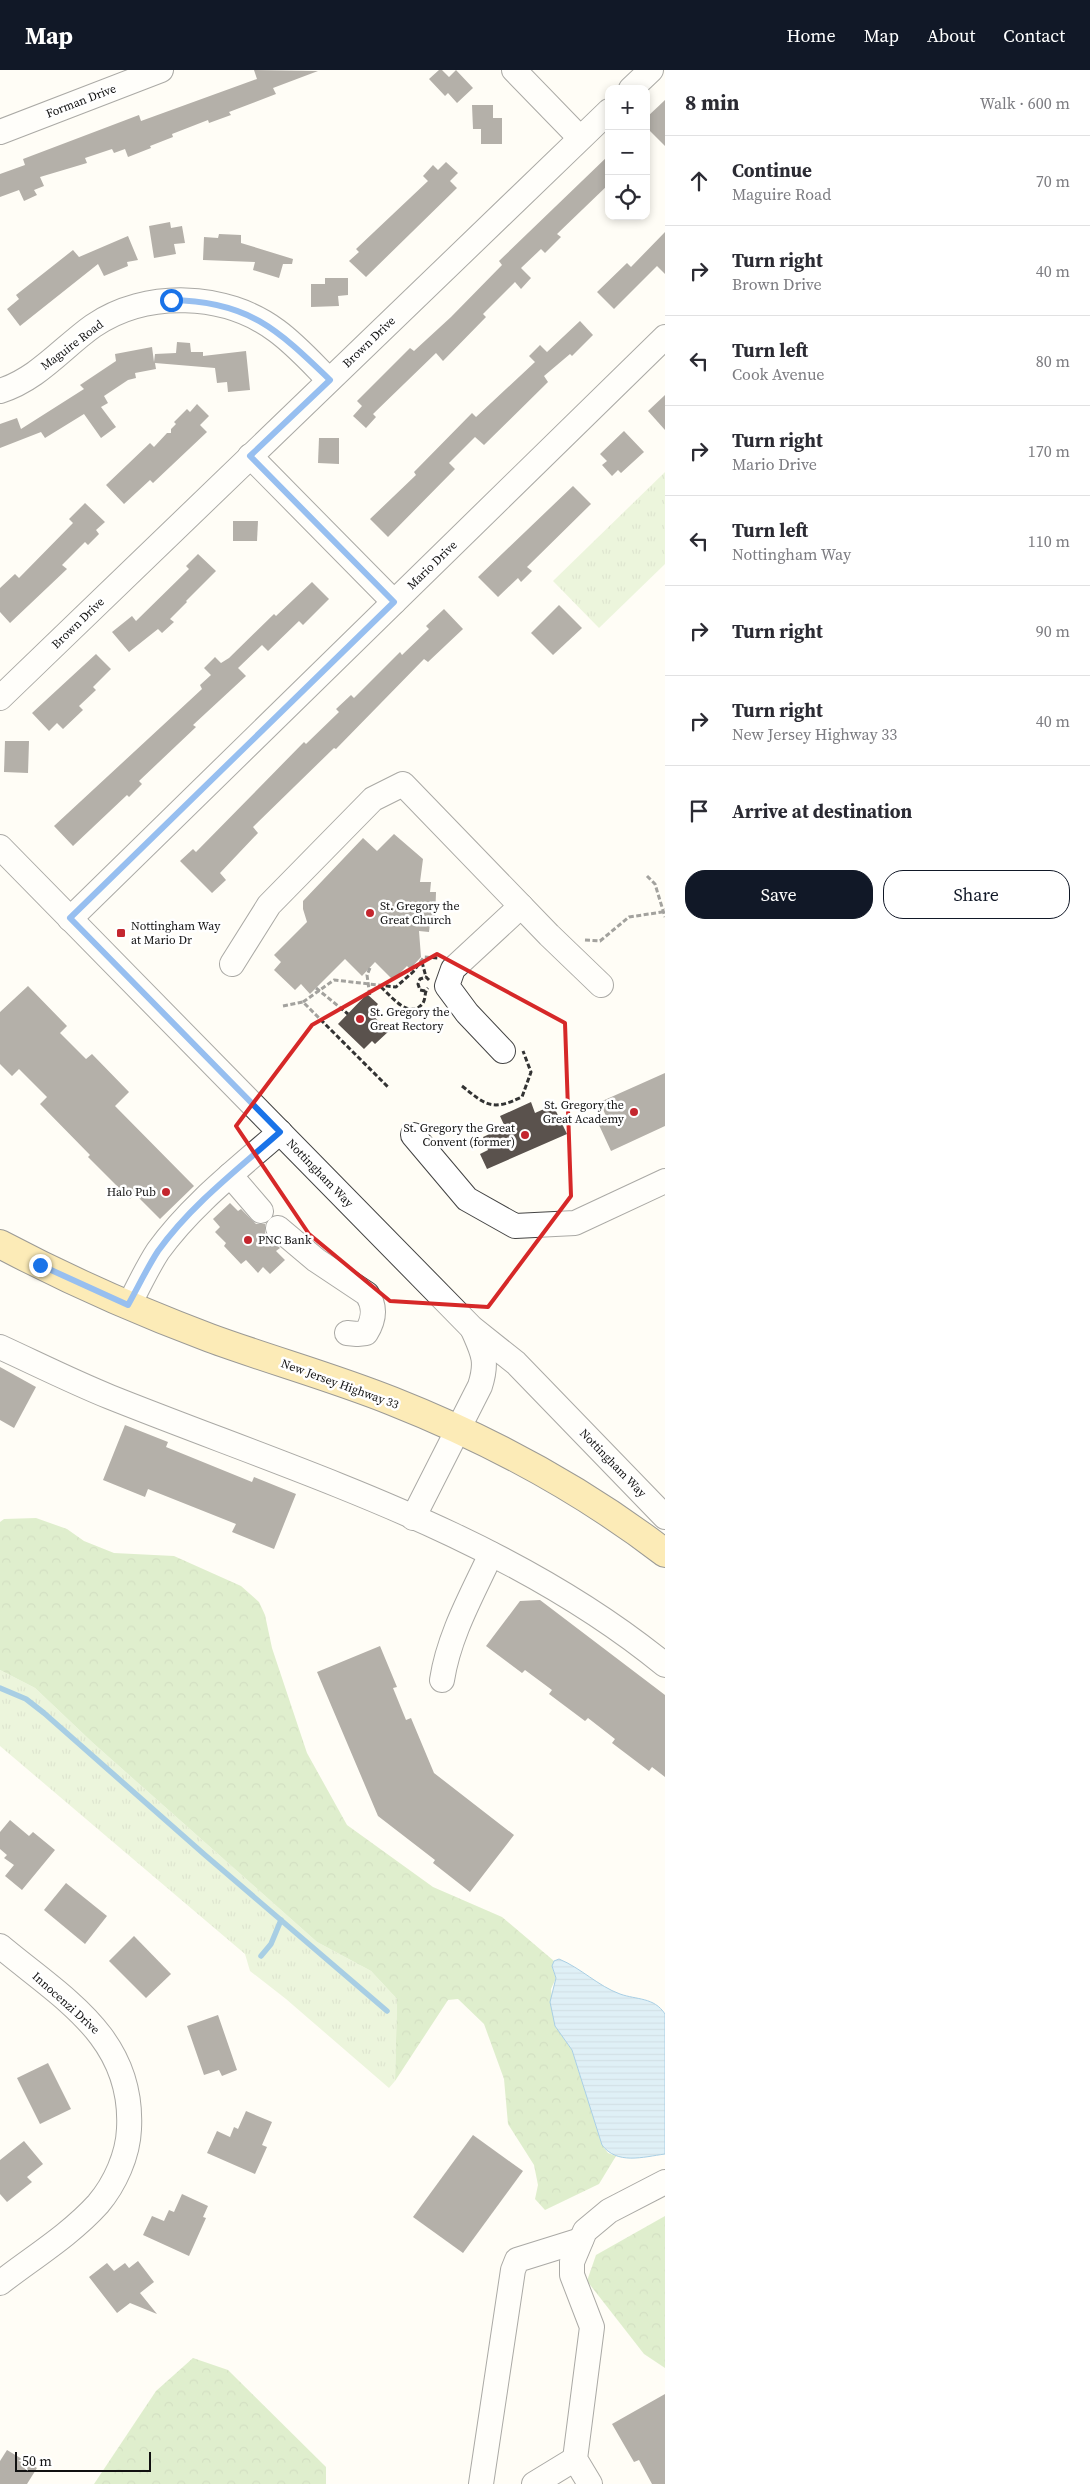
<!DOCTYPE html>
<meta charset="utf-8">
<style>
:root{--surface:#fff;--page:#f2f2f3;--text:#2b2b33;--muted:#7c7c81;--line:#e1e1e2;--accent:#111827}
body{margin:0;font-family:"Source Serif 4",serif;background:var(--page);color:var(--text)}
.controls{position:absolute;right:15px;top:15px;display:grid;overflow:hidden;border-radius:10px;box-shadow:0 2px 8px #0003}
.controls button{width:45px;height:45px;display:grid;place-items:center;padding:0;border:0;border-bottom:1px solid var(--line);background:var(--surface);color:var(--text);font:25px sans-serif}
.scale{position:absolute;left:15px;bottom:12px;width:136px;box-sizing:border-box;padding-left:5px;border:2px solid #111;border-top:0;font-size:14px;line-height:18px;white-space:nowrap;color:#111;-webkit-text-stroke:4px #fff;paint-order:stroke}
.stop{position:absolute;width:15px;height:15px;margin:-11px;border:4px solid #1a73e8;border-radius:50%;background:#fff}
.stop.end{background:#1a73e8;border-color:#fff;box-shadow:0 1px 5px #0008}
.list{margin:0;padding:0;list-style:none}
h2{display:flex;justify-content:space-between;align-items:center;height:65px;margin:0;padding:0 20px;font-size:21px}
h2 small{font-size:16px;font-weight:400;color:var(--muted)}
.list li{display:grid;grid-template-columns:32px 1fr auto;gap:15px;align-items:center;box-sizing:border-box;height:90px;padding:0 20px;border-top:1px solid var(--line)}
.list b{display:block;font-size:19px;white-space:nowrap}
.list p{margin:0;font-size:16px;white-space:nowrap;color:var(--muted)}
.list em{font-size:16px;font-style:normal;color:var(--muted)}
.actions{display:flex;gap:10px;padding:15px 20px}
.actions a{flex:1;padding:11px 0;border:1px solid var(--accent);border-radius:20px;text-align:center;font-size:18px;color:var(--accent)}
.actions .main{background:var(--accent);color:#fff}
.icon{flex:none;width:28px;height:28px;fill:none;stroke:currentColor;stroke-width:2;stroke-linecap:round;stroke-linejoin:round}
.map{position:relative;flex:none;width:665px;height:2414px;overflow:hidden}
header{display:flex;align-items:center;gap:30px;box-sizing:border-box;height:70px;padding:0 25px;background:var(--accent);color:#fff}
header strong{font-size:24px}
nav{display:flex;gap:28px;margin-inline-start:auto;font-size:18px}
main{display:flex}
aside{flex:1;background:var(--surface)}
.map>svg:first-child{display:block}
.grass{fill:url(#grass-tufts)}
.forest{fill:url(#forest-crowns)}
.water{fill:url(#water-rules);stroke:#3f96cf}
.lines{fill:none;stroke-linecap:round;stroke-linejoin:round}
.stream{stroke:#3f96cf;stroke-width:5.5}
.building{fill:#5a524d}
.minor-casing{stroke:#444;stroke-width:26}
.major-casing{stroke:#222;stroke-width:30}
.path{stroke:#333;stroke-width:3;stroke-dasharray:5 2.5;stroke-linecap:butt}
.minor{stroke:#fff;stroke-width:24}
.major{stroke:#f9d66b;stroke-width:28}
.route{stroke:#1a73e8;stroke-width:6}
.marked{fill:none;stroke:#d62828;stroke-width:4;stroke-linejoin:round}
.poi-dot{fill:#c4262e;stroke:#fff;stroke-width:2}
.labels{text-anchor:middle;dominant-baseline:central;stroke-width:5;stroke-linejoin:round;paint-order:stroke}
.street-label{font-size:12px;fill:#111;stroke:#fff}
.poi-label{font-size:12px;fill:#111;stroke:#fff;text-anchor:start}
</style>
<header>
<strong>Map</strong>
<nav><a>Home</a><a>Map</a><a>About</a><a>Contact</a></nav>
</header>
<main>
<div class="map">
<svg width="665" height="2414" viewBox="0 0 665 2414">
<defs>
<pattern id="grass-tufts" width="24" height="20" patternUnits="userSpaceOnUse" patternTransform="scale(1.25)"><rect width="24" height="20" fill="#d5ebbd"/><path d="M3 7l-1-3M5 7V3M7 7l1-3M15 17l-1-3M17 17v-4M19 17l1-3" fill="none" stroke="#b6c8a1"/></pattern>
<pattern id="forest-crowns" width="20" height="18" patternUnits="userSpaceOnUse" patternTransform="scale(1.25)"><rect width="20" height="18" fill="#b9dc9c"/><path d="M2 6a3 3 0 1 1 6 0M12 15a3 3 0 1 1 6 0" fill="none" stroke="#9ebc85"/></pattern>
<pattern id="water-rules" width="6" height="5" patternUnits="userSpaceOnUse" patternTransform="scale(1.25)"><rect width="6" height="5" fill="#b9e0f7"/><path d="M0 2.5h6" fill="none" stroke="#9ebfd3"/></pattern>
</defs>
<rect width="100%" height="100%" fill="#fffdf5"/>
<g class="grass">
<path d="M665,402V494L599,558L553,511Z"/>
<path d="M0,1600L35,1618L93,1673L317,1872L371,1901L397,1929L395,2011L389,2018L286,1929L250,1901L245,1884L0,1676Z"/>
</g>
<g class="forest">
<path d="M36,1448L67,1459L84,1471L114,1483L174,1486L241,1516L259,1532L265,1545L272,1578L307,1683L347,1755L433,1817L502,1847L554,1891L552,1896L556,1908L551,1919L555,1956L572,1980L602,2075L608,2083L616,2086L599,2114L545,2140L535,2129L538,2115L534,2095L508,2054L504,2009L484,1954L458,1929L448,1930L395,2011L397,1929L371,1901L317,1872L93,1673L35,1618L0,1600V1452L4,1449Z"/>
<path d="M665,2146V2298L644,2284L587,2211L596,2185Z"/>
<path d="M193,2288L228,2300L326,2397V2414H94L156,2321Z"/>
</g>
<path class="water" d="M559,1889C581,1898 598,1916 620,1924C637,1930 654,1927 665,1944V2084C643,2087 617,2095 602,2075L572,1980L555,1956L550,1932L556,1908L552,1896L554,1891Z"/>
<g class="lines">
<g class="stream">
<path d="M0,1618L26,1629L44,1643L205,1785L387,1941"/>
<path d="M261,1886L271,1874L281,1850"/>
</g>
</g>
<g class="building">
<path d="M254,0L318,1L273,18L276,24L229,42L231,45L209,53L208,50L172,64L173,67L150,76L151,78L128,87L125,79L114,83L112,79L85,88L87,93L40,107L44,116L34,120L37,125L24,131L19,120L0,127V104L25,95L23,89L139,45L141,51L257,9Z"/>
<path d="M439,0H442L449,7L456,0L473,18L457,33L448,23L445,26L429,9Z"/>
<path d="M665,30V76L646,57V48Z"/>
<path d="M472,35H493V48H502V74H481V59H473Z"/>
<path d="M609,85V114L557,164L561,167L545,183L541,179L521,198L531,208L521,219L515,212L483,244L486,247L443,291L436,283L373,344L376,347L366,358L353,346L362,336L357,331L410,278L414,281L451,247L502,195L499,191Z"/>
<path d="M446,92L458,103L450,111L457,118L366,207L349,191L359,182L356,179L428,111L423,106L433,95L438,100Z"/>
<path d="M170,152L171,158L182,156L185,173L174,174L176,184L154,188L149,156Z"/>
<path d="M665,162V204L657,196L614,239L597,222L627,193L631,197Z"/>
<path d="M219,164L241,165V173L293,189L292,194H283L279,208L253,200L255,192L203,190L204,167L218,168Z"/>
<path d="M128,166L138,190L127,192L128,196L104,206L98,194L20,256L7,239L19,229L16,225L73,180L79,187Z"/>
<path d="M325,208H348V225L338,226L339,236L311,237V214H325Z"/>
<path d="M580,251L593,265L572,286L570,284L544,306L548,312L484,375L475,367L449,393L455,399L388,467L370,449L416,405L414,402L472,343L476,347L535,292L529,286L540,275L547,282Z"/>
<path d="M177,272L190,273L191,282H203V286L246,281L250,320L228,322L227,312L217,313L215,298L155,293L156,299L135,303L136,308L128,310L104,326L108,333L101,337L116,357L101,368L84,344L45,368L41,362L0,378V354L17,348L21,359L84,319L80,315L116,291L115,284L152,277L154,292L155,284L176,283Z"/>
<path d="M665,325V360L648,341Z"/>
<path d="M197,334L209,346L200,355L207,362L153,413L150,410L124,434L106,415L150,373L154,377L167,363H171V359L176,354L174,352L187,339L190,342Z"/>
<path d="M624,361L644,382L621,403L618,400L612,406L602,395L607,391L600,384Z"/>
<path d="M319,368H339V394L318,393Z"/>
<path d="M573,416L591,434L527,497L532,501L521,512L518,508L498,527L478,507Z"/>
<path d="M85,433L105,452L96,460L99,464L88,475L85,472L62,495L67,499L10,553L0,542V518L15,504L19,508L73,453L69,449Z"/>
<path d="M233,451H258L257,471H233Z"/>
<path d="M198,484L216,501L186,531L187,532L170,549L174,552L162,563L158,559L129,582L112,562L132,546L136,551L189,499L186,496Z"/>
<path d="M312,512L329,529L303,555L299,551L268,581L262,575L238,598L246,606L193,655L196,657L139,711L142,714L129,727L127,725L73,776L54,756L202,619L200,615L211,605L204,598L215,587L221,593L229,588L274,544L276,546Z"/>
<path d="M559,535L582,558L553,585L531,563Z"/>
<path d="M444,539L463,559L428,592L424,589L336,679L334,678L253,757L258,763L220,803L226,810L212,823L180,791L193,779L196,782L304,672L306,674L339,642L336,639L351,625L354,628L400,582L402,585L429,559L426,556Z"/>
<path d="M96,584L111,599L93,617L96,620L79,636L83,640L63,659L57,653L49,661L32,643Z"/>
<path d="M5,671H29L28,703L4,702Z"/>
<path d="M394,764L423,789L420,812H431L430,822H436L435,853H430L429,862L419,861L421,887L410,899L407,896L393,910L375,892L362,906L345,889L310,924L301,914L295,920L274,900L281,892L274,885L307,852L303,839V831L363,768L377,781Z"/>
<path d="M28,916L67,956L60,963L86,989L92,984L129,1022L115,1036L194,1116L160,1149L135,1124L130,1129L88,1087L90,1085L40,1034L47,1027L19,999L12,1006L0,994V942Z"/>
<path d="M367,924L378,934L370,943L389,961L375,974L372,971L364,979L338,954Z"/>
<path d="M665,1003V1056L611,1081L599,1055L608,1051L600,1032Z"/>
<path d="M531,1032L535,1043L553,1035L567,1064L487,1099L480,1084L488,1080L483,1067L505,1057L500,1046Z"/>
<path d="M230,1133L238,1141L241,1139L256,1154H265V1163L280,1178L276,1181L285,1190L270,1204L263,1197L258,1203L246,1190L241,1194L224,1176L226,1173L215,1162L220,1157L213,1149Z"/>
<path d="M0,1297L36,1317L14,1358L0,1350Z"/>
<path d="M125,1355L168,1372L166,1377L252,1412L254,1407L296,1424L274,1479L232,1462L236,1454L148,1419L145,1427L103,1410Z"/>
<path d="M540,1530L665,1625V1707L652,1697L649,1701L612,1673L615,1669L588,1648L585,1651L549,1624L552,1620L525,1600L522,1603L486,1576L520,1531Z"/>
<path d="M380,1576L397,1617L393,1618L406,1650L411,1648L434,1703L514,1765L470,1822L433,1793L435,1790L378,1746L317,1602Z"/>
<path d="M10,1750L29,1766L33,1762L55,1780L22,1820L5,1806L14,1795L4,1788L7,1785L0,1779V1762Z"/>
<path d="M66,1813L107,1846L85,1874L44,1840Z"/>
<path d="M134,1866L171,1904L146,1928L109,1891Z"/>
<path d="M218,1945L237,2000L222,2006L219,2000L204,2005L187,1956Z"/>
<path d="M48,1993L71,2039L40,2054L17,2008Z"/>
<path d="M246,2041L272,2052L262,2075L267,2077L255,2104L207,2083L217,2061L230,2067L234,2057L238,2059Z"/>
<path d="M473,2065L523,2101L463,2183L413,2147Z"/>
<path d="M24,2071L43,2094L27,2107L32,2112L7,2132L0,2124V2090Z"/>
<path d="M182,2124L208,2136L203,2147L206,2148L189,2186L143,2165L152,2146L164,2151L169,2140L174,2142Z"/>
<path d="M138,2191L154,2212L140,2223L157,2244L130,2233L117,2243L89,2207L107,2193L114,2201L125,2193L129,2198Z"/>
<path d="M665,2324V2414H652L639,2390L634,2392L612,2354Z"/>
<path d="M7,2380L37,2398L27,2414H0V2391Z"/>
</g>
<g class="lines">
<g class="minor-casing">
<g id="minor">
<path d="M514,0L580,68"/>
<path d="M631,19L651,0"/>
<path d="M0,62L161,0"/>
<path d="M0,321C38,309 62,278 93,256C146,220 225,222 277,261C296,275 312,293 329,310"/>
<path d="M250,386L394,532"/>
<path d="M0,628L609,41"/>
<path d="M0,777L472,1258L516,1293L665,1447"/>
<path d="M70,849L665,267"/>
<path d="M232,894L269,835L373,729L403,714L549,865L601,915"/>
<path d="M503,981L467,943L447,916L453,899L521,836"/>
<path d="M413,1065L467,1129L515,1156L575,1153L665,1111"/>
<path d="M230,1105L261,1141"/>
<path d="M278,1158L316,1190L367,1224C376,1237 374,1250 366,1263L357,1264L347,1263"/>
<path d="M129,1235C138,1217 147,1198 158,1181C191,1135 238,1099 280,1062"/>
<path d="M0,1277C37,1294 73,1312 110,1327C300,1403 505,1464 665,1595"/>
<path d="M413,1448L480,1316C488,1291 483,1283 473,1260"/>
<path d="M442,1610C449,1565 472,1525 491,1484"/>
<path d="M0,1876C62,1928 134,1967 129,2059C128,2085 115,2114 98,2134C70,2165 32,2188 0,2213"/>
<path d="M481,2414L513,2200L517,2190L581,2170"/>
<path d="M534,2414L575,2389"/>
<path d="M590,2414L575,2389L592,2257L572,2205V2192L585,2161L609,2141L665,2112"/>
</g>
</g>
<g class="major-casing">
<path id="major" d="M0,1174C68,1210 138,1241 210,1268C270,1290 332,1307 392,1331C488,1369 583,1420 665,1483"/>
</g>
<g class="path">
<path d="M647,806L655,814L665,847"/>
<path d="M585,870L600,871L629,847L662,842L665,839"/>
<path d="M422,892L426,907"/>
<path d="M370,898L367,905L370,927"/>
<path d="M381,917C391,926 410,951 423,933C426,928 424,922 428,918"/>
<path d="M316,918L348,944"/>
<path d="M425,921L420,920L418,914L420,909L426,907L429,910"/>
<path d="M303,932L334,910L396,917L413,902L424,887L438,888"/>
<path d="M283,936L303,932L388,1017"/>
<path d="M462,1016C487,1036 492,1041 522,1027L531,1002L523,981"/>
</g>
<use href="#minor" class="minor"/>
<use href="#major" class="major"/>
</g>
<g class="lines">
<path class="route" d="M40,1195L128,1235C138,1217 147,1198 158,1181C191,1135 238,1099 280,1062L70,848L394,532L250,386L330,310C277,259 248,231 171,230"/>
</g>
<path d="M0 0H665V2414H0ZM437,884L565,953L571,1126L488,1237L390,1231L309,1164L236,1056L312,955Z" fill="#fffdf5" fill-opacity=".55" fill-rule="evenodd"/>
<path class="marked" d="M437,884L565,953L571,1126L488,1237L390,1231L309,1164L236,1056L312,955Z"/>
<g class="poi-dot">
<circle cx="370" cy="843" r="5"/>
<rect x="116" y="858" width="10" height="10" rx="2.5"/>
<circle cx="360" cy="949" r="5"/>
<circle cx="634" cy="1042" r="5"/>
<circle cx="525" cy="1065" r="5"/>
<circle cx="166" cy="1122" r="5"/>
<circle cx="248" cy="1170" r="5"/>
</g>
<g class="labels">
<g class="street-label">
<text transform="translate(81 31) rotate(-21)">Forman Drive</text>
<text transform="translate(369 272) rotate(-44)">Brown Drive</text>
<text transform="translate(72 275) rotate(-37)">Maguire Road</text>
<text transform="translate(432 495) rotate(-44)">Mario Drive</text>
<text transform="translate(78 553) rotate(-44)">Brown Drive</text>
<text transform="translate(320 1103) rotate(46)">Nottingham Way</text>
<text transform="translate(340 1314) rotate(20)">New Jersey Highway 33</text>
<text transform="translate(613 1393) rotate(46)">Nottingham Way</text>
<text transform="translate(66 1933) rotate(42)">Innocenzi Drive</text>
</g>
<g class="poi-label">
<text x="380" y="836">St. Gregory the<tspan x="380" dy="14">Great Church</tspan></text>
<text x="131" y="856">Nottingham Way<tspan x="131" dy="14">at Mario Dr</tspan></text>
<text x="370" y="942">St. Gregory the<tspan x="370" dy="14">Great Rectory</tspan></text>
<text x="624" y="1035" text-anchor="end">St. Gregory the<tspan x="624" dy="14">Great Academy</tspan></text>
<text x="515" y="1058" text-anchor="end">St. Gregory the Great<tspan x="515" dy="14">Convent (former)</tspan></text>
<text x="156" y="1122" text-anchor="end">Halo Pub</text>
<text x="258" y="1170">PNC Bank</text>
</g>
</g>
</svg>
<div class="controls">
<button>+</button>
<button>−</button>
<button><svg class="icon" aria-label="locate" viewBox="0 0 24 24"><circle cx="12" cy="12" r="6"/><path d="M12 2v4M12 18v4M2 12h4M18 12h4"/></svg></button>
</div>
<div class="scale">50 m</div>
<div class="stop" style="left:171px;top:230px"></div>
<div class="stop end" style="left:40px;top:1195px"></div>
</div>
<aside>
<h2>8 min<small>Walk · 600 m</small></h2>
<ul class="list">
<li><svg class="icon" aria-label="ahead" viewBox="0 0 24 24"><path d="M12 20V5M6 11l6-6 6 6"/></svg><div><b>Continue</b><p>Maguire Road</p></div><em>70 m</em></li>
<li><svg class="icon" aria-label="right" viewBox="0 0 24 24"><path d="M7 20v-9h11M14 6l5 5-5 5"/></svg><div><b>Turn right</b><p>Brown Drive</p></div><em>40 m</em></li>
<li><svg class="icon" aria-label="left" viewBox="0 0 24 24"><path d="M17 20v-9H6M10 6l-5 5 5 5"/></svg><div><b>Turn left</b><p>Cook Avenue</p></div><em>80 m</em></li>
<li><svg class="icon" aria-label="right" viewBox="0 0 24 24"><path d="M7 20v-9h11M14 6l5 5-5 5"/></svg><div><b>Turn right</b><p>Mario Drive</p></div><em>170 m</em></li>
<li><svg class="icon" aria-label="left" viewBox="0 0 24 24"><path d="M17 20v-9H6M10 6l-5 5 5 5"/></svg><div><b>Turn left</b><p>Nottingham Way</p></div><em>110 m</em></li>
<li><svg class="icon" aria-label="right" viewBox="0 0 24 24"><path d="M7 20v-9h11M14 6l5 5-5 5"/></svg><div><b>Turn right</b></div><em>90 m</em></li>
<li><svg class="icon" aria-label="right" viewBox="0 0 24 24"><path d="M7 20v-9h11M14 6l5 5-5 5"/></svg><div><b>Turn right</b><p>New Jersey Highway 33</p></div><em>40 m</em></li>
<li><svg class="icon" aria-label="arrive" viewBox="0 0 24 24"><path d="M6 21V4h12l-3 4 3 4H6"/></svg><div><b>Arrive at destination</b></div></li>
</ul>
<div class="actions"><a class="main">Save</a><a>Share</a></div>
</aside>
</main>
